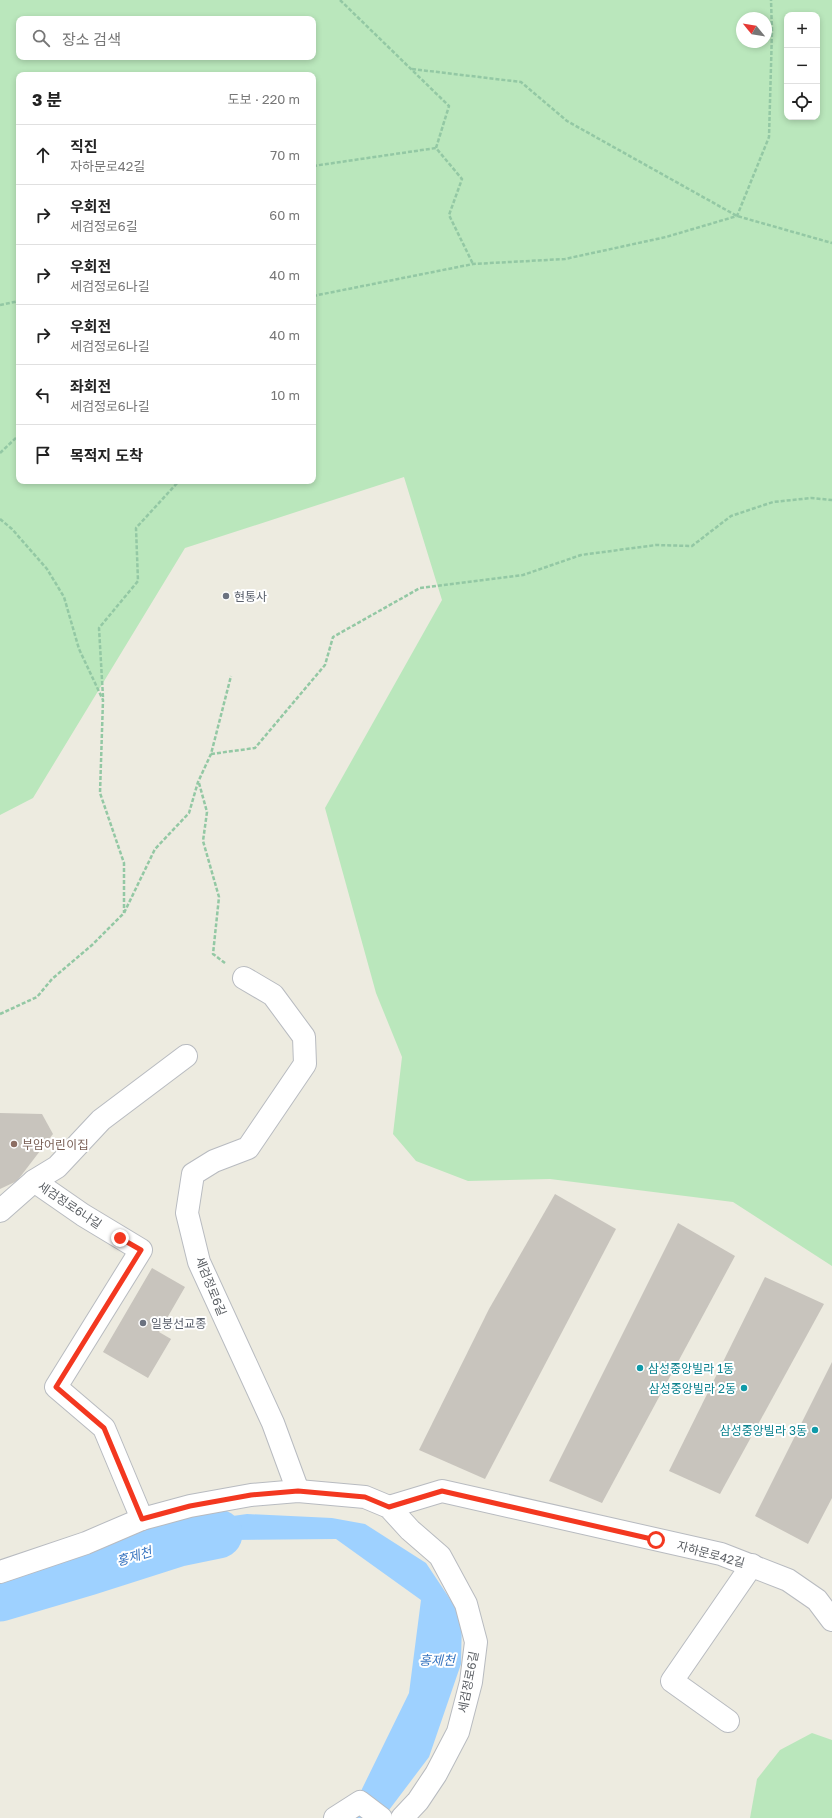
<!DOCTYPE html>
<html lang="ko">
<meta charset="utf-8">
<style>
:root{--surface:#fff;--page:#f6f6f6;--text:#222;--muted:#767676;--line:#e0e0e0}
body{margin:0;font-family:"Golos Text","Noto Sans KR",sans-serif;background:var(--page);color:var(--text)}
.controls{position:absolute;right:12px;top:12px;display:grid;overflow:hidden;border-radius:8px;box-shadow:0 2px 6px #0003}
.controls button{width:36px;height:36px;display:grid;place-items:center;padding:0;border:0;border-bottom:1px solid var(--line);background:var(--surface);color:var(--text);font:20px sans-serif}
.compass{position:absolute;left:736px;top:12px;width:36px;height:36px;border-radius:50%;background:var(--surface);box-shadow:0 2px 6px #0003;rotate:300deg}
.stop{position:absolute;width:12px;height:12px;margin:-9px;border:3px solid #f33820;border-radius:50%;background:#fff}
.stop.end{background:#f33820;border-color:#fff;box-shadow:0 1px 4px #0008}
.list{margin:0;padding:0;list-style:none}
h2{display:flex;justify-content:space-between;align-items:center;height:52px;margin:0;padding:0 16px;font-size:17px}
h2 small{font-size:13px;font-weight:400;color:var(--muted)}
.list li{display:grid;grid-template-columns:26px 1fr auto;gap:12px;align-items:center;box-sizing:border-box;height:60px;padding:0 16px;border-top:1px solid var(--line)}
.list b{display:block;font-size:15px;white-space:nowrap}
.list p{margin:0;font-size:13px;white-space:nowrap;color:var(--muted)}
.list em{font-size:13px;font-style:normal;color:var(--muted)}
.icon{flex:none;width:22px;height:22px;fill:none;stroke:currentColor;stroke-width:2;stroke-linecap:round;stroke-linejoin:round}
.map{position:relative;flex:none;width:832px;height:1818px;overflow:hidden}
.search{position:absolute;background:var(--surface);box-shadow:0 2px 6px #0003;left:16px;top:16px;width:300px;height:44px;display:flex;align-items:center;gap:10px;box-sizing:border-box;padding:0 14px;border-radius:8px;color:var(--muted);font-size:15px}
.panel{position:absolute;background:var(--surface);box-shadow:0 2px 6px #0003;left:16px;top:72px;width:300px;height:412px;border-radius:8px}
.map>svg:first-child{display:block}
.green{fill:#bae7bc;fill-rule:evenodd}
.water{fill:#9ed1ff}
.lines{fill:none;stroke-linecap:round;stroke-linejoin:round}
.river{stroke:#9ed1ff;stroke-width:49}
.building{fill:#c8c4bd}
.minor-casing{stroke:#b8bbc0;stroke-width:24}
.path{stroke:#93c8a4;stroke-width:2.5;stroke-dasharray:4 2;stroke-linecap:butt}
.minor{stroke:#fff;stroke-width:22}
.route{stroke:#f33820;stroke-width:5}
.worship-dot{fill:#6b7280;stroke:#fff;stroke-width:1.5}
.education-dot{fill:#8d6e63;stroke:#fff;stroke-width:1.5}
.culture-dot{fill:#0f9aa8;stroke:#fff;stroke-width:1.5}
.labels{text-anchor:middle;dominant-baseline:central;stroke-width:4;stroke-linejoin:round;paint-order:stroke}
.worship-label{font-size:12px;fill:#5b616d;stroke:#fff;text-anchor:start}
.education-label{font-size:12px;fill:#785e54;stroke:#fff;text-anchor:start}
.street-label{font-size:12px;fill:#595d62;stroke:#fff}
.culture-label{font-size:12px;fill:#0d838f;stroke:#fff;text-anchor:end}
.water-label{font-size:13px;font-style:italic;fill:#3875c0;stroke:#fff}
</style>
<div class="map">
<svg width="832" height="1818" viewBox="0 0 832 1818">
<rect width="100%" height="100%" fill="#edebe0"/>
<g class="green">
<path d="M0,0H832V1266L733,1202L550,1179L468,1181L416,1161L393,1134L402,1057L376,993L325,808L442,600L404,477L185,548L33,798L0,815ZM787,15H817V117H787ZM742,18H766V42H742ZM19,19H313V57H19ZM19,75H313V481H19Z"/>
<path d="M812,1733L832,1740V1818H750L757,1779L780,1750Z"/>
</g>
<path class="water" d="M247,1514L332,1518L365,1524L426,1563L462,1617L461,1664L429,1757L383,1818H323L360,1793L409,1693L421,1600L336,1539L219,1540L118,1556L0,1589V1567L132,1530Z"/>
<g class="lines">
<path class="river" d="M0,1597L88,1571L179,1542L218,1534"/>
</g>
<g class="building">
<path d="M0,1113L42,1114L53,1134L17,1181L0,1189Z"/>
<path d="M555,1194L616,1229L485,1479L419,1450L489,1309Z"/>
<path d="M678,1223L735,1256L602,1503L549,1481Z"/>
<path d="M152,1268L185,1287L159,1332L171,1339L148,1378L103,1352Z"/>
<path d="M765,1277L824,1304L720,1494L669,1471Z"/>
<path d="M832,1362V1498L808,1544L755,1516Z"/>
</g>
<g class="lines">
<g class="minor-casing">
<g id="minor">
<path d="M244,978L273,995L304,1037L305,1064L248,1148L214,1161L193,1174L187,1213L199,1262L273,1423L298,1491"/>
<path d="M0,1211L34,1181"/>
<path d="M389,1507L442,1491L721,1554L788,1580L817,1600L832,1620"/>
<path d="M142,1519L104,1428L56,1387L141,1250L83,1215L34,1181L57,1167L101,1120L186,1056"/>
<path d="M0,1572L86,1543L142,1519L190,1506L251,1495L298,1491L365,1497L389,1507L410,1530L440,1556L466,1604L476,1642L471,1682L458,1732L436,1774L418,1801L402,1818"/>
<path d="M728,1721L672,1681L752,1565"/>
<path d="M335,1818L360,1802L381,1818"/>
</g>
</g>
<g class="path">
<path d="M340,0L449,106L436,148L462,179L449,215L473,264"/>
<path d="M412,69L521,82L567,121L737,216L832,243"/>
<path d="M313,166L436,148"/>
<path d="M313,296L473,264L565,259L666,237L737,216L769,137L772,31L771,0"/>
<path d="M0,305L19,301"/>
<path d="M0,453L19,435"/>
<path d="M0,519L12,529L47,569L64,597L79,649L103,700L100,793L124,863V913"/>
<path d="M103,697L99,628L138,581L136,528L179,481"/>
<path d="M211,754L255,748L325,665L333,637L420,588L523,575L581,555L656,545L692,546L731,516L773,502L811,498L832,500"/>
<path d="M199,783L207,812L203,841L219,897L213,954L225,963"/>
<path d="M0,1014L37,997L52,979L92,945L124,913L155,849L189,813L198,782L211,754L231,676"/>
</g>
<use href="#minor" class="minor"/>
</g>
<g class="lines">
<path class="route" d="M120,1238L141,1250L56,1387L104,1428L142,1519L190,1506L251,1495L298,1491L365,1497L389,1507L442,1491L656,1540"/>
</g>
<g class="worship-dot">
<circle cx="226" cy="596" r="4"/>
<circle cx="143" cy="1323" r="4"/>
</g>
<circle class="education-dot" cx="14" cy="1144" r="4"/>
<g class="culture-dot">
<circle cx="640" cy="1368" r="4"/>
<circle cx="744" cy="1388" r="4"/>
<circle cx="815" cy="1430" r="4"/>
</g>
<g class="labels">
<g class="worship-label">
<text x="234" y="596">현통사</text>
<text x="151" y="1323">일붕선교종</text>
</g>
<g class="education-label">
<text x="22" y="1144">부암어린이집</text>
</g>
<g class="street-label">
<text transform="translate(70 1205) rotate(34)">세검정로6나길</text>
<text transform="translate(211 1286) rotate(68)">세검정로6길</text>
<text transform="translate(711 1554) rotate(15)">자하문로42길</text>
<text transform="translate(468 1682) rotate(-79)">세검정로6길</text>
</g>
<g class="culture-label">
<text x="648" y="1368" text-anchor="start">삼성중앙빌라 1동</text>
<text x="736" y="1388">삼성중앙빌라 2동</text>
<text x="807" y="1430">삼성중앙빌라 3동</text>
</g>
<g class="water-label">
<text transform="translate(134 1556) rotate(-17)">홍제천</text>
<text x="437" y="1660">홍제천</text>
</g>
</g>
</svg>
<div class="controls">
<button>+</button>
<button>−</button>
<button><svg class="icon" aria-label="locate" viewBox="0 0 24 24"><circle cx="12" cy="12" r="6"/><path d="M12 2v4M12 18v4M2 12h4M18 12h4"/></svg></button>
</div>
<svg class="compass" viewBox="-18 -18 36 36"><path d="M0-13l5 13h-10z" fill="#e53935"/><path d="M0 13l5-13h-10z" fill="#767676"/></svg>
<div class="stop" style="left:656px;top:1540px"></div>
<div class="stop end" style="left:120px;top:1238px"></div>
<div class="search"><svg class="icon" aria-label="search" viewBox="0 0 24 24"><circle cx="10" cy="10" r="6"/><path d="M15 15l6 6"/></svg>장소 검색</div>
<section class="panel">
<h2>3 분<small>도보 · 220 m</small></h2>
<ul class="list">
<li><svg class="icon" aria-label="ahead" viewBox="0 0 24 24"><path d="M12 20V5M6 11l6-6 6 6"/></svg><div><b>직진</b><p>자하문로42길</p></div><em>70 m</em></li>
<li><svg class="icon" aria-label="right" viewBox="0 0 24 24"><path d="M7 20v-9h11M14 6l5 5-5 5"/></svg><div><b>우회전</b><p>세검정로6길</p></div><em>60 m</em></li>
<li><svg class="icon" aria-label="right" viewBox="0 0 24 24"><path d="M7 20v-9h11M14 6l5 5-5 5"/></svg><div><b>우회전</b><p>세검정로6나길</p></div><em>40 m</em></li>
<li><svg class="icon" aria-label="right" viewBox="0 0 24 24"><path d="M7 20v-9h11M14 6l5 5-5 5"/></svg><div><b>우회전</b><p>세검정로6나길</p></div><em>40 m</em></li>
<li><svg class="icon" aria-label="left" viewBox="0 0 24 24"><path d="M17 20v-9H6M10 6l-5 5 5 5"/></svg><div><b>좌회전</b><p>세검정로6나길</p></div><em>10 m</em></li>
<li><svg class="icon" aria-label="arrive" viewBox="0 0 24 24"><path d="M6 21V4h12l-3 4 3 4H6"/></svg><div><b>목적지 도착</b></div></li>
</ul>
</section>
</div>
